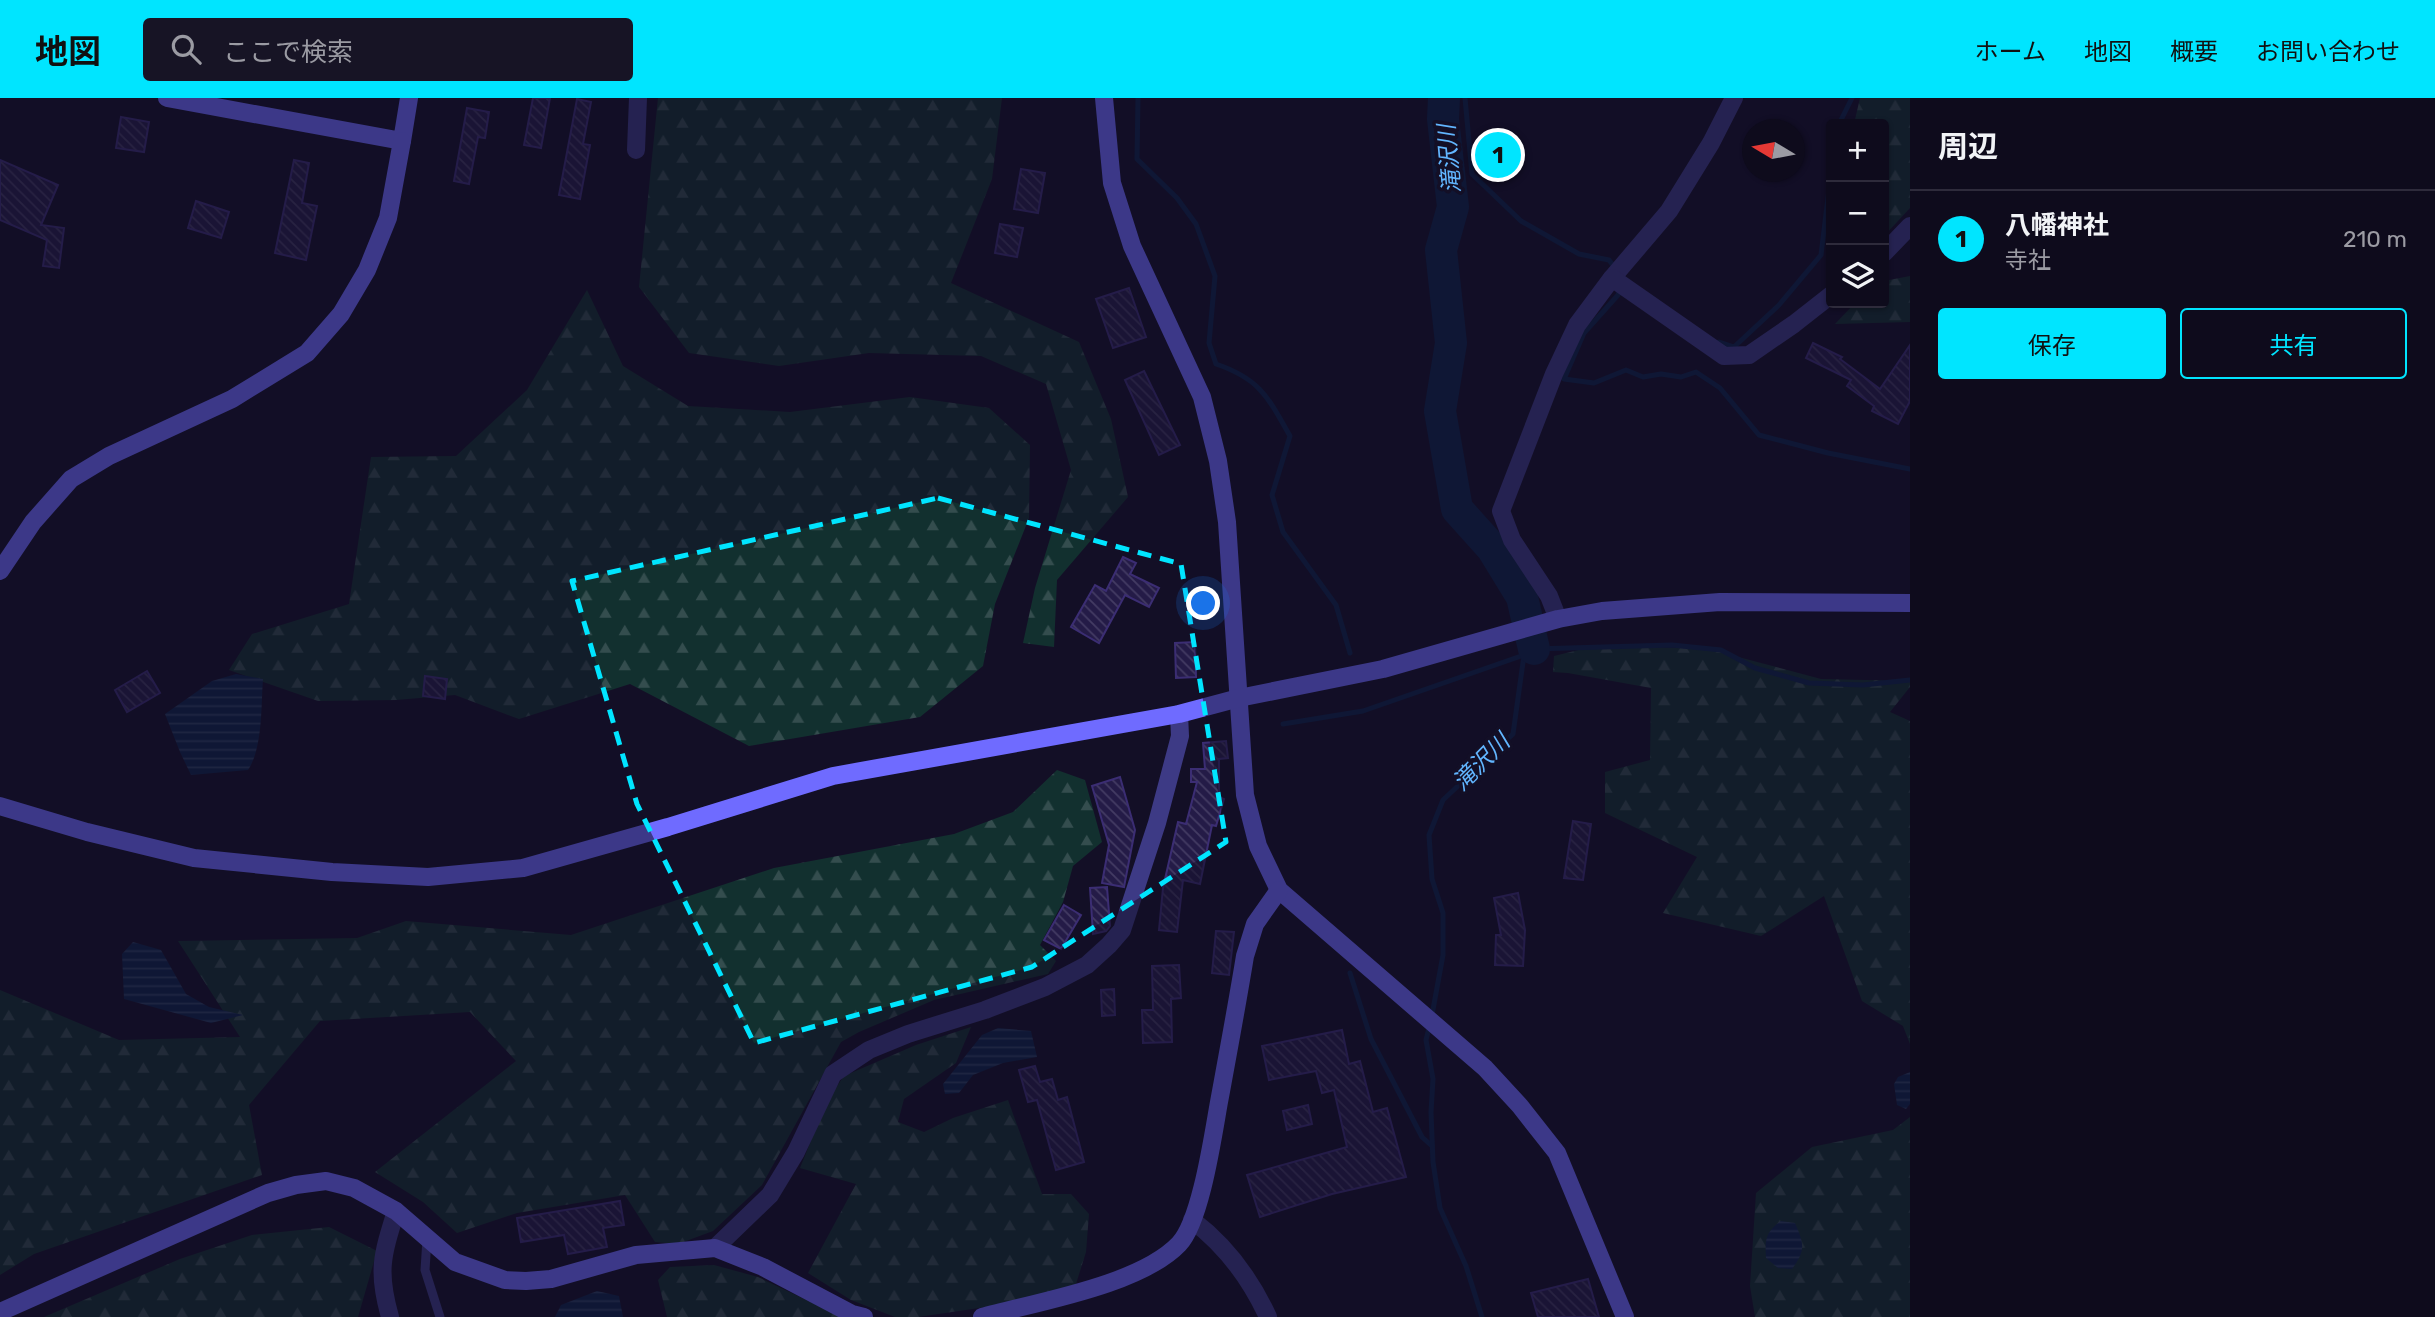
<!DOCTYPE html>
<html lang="ja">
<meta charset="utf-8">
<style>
:root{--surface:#0e0b1c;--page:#171425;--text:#f1f3f6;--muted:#9b9ba3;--line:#2e2b3b;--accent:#00e5ff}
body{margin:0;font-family:Rubik,"Noto Sans JP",sans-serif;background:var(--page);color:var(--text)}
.controls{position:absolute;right:21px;top:21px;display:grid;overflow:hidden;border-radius:7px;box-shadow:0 2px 5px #0004}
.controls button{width:63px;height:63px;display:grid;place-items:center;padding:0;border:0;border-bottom:2px solid var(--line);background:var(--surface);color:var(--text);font:35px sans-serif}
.compass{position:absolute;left:1742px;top:21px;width:63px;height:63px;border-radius:50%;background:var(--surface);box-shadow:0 2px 5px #0004;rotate:280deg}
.you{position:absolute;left:1204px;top:506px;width:24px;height:24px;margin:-18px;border:5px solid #fff;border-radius:50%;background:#1a73e8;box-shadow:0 0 0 10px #1a73e833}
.badge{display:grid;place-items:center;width:46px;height:46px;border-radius:50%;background:var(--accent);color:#111;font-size:23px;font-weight:700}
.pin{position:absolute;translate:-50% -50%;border:4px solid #fff;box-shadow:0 2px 7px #0006}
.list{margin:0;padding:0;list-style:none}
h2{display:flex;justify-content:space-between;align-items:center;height:91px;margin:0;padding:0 28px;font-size:30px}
h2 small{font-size:23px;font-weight:400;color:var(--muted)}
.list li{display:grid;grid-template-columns:46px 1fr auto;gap:21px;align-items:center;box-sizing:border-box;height:98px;padding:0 28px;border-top:2px solid var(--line)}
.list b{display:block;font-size:26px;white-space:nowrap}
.list p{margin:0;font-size:23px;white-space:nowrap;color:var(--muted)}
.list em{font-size:23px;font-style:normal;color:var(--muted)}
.actions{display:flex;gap:14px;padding:21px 28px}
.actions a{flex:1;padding:16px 0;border:2px solid var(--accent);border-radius:7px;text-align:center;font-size:24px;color:var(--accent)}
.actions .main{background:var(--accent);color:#111}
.icon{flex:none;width:38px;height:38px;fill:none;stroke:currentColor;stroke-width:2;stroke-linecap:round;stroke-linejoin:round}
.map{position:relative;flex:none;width:1910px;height:1219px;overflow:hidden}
header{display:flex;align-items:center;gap:42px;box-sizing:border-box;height:98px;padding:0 35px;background:var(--accent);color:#111}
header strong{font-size:33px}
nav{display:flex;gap:38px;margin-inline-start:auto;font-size:24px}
.search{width:490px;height:63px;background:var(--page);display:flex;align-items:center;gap:18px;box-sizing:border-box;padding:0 24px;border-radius:7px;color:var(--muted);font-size:26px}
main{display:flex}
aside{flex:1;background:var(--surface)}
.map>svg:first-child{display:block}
.forest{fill:url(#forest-firs)}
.water{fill:url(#water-rules)}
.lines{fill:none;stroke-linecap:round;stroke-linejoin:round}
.stream{stroke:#0c2248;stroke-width:5}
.river{stroke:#0c2248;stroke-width:32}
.building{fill:url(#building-back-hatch);stroke:#3b2d73;stroke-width:2}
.lane{stroke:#3d3a85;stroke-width:9}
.street{stroke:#3d3a85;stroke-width:18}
.secondary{stroke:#6f6bff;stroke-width:18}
.marked{fill:none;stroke:#00e5ff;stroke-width:5;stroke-dasharray:14 9;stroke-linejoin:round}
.labels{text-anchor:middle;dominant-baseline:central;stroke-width:7;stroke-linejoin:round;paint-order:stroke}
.water-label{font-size:23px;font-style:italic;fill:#62b6ff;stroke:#130f26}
</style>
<header>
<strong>地図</strong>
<div class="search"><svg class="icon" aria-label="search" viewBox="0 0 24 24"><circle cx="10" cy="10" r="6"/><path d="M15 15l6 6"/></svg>ここで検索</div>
<nav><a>ホーム</a><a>地図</a><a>概要</a><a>お問い合わせ</a></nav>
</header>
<main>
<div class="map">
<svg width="1910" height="1219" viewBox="0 0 1910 1219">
<defs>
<pattern id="forest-firs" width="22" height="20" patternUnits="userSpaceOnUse" patternTransform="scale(1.75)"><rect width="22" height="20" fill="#12302f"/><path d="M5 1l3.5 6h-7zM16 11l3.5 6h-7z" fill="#344d4e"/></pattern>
<pattern id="water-rules" width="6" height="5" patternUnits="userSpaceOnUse" patternTransform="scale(1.75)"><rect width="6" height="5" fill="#0c2248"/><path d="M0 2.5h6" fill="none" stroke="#2f4163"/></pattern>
<pattern id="building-back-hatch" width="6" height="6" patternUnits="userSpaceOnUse" patternTransform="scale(1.75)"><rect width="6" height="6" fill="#241b47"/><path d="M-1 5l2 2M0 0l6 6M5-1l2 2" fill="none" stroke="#433b63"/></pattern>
</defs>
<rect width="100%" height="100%" fill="#130f26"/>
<g class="forest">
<path d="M658,0H1002L992,81L951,185L1079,244L1111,321L1128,399L1057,482L1054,549L1023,545L1035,490L1071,372L1046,286L981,258L869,255L779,268L689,255L639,189Z"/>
<path d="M1860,0H1910V110L1884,138V26H1854Z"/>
<path d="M1910,178V224L1835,226L1855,205H1884V183Z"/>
<path d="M587,192L623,268L688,308L790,314L910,299L989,310L1030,347L1029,420L995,506L983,568L920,619L749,648L630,586L519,621L455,597L396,602L318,603L229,572L252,536L349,506L371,359L456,358L527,292Z"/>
<path d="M1599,547L1708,551L1821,581L1910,583V589L1890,614L1910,623V946L1903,928L1862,903L1824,798L1761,838L1663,815L1697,759L1605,715V674L1650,662L1651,590L1568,575L1553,574L1554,558Z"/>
<path d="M1057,672L1085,682L1102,744L1073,768L1063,804L1040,847L1056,863L1048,876L934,902L859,934L841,944L762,1087L713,1133L678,1146L655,1144L625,1097L517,1115L457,1135L423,1104L375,1074L516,963L470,914L320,923L249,1007L262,1077L34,1156L0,1177V892L119,942L240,939L178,843L357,840L406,823L571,837L774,770L954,736L1013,714Z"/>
<path d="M971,929L956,965L904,1001L898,1024L924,1034L953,1020L1008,1002L1042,1096H1071L1089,1116L1086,1154L1075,1189L986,1209L918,1219H895L851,1202L808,1175L856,1086L800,1070L828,1001L844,978L916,947Z"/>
<path d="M1910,1019V1219H1755L1750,1188L1756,1095L1812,1049L1893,1032Z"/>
<path d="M329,1129L377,1153L358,1219H44L180,1161L252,1137Z"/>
<path d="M714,1167L758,1179L842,1219H667L658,1182L670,1169Z"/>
</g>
<g class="water">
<path d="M236,576L263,581C261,607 263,650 248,672L191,677L180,654L165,616L212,583Z"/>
<path d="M133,844L161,852L186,896L209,909L243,917L211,925L124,901L122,856Z"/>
<path d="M998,930L1031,933L1037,959L1003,965L973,977L959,995L945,996L943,986L982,937Z"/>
<path d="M1910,974V1006L1906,1011L1897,1007L1894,986L1898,979Z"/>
<path d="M1781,1123L1795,1125C1804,1146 1806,1152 1792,1171L1778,1170L1766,1160C1765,1142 1765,1134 1781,1123Z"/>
<path d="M597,1193L619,1198L623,1219H555L561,1207Z"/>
</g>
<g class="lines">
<g class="stream">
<path d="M1138,0L1137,61L1177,100L1196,126L1215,178L1209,245L1216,266C1260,281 1268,299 1290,338L1272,397L1283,434L1336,507L1350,555"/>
<path d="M1465,0L1472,76L1521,123L1579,156L1609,162L1615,170"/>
<path d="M1839,26L1852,0"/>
<path d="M1620,191L1618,197L1584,235L1564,281L1594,285L1626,272L1643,279L1661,276L1681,279L1696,274L1720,290L1759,337L1828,355L1910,371"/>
<path d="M1719,244L1734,249L1779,207L1821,157L1831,75"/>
<path d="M1283,626L1363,613L1524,557"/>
<path d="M1350,875L1371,941L1422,1039L1432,1048"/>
<path d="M1432,917L1443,857V815L1432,781L1429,737L1443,702L1513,636L1524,557L1534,551L1672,547L1721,552L1755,570L1809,585L1863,587L1910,582"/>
<path d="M1430,926L1426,942L1433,981L1431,1014L1433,1064L1440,1110L1466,1168L1482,1219"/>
</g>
<path class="river" d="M1444,0L1443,21L1453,109L1441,152L1451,245L1440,313L1457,411L1492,450L1522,499L1534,551"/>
</g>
<g class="building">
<path d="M533,0H550L541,50L524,47Z"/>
<path d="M577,1L591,4L583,46L590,47L580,101L559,97Z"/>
<path d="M467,10L489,14L485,40L478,39L469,86L454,83Z"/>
<path d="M121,19L149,24L144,54L116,50Z"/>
<path d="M0,62L58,87L41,127L64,130L59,170L43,168L47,142L0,122Z"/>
<path d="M294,62L309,65L302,105L317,108L306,162L275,155Z"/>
<path d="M1021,71L1045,75L1038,115L1014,111Z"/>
<path d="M196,103L229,114L221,140L188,130Z"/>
<path d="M1000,126L1023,130L1017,159L995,155Z"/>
<path d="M1129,190L1146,239L1113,250L1096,201Z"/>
<path d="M1813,245L1842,259L1840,261L1880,291L1910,247V303L1898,326L1872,313L1874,308L1847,288L1851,282L1806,260Z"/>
<path d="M1144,273L1180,347L1159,357L1125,282Z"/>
<path d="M1123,459L1136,465L1130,476L1159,490L1149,509L1125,497L1099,545L1071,529L1095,487L1106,493Z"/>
<path d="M1195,544L1196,579L1176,580L1175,545Z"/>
<path d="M147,573L160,595L127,614L115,592Z"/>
<path d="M425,578L447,581L445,601L423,598Z"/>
<path d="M1226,643L1228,660L1219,661V699L1224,701L1216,728L1212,727L1200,786L1183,782L1177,834L1159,832L1163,790L1178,724L1186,726L1197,684H1191V671H1205L1203,645Z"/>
<path d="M1120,679L1135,732L1124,789L1102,785L1109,747L1092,688Z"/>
<path d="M1573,723L1591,726L1583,782L1564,780Z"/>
<path d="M1107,789L1110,828L1106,833L1093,836L1090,790Z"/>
<path d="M1518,795L1525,832L1523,868L1495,867L1496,837H1501L1494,800Z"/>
<path d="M1064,807L1081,817L1061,851L1044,842Z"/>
<path d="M1216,833L1234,834L1229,877L1212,875Z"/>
<path d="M1179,867L1181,900L1171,901L1172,944L1143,945L1142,912H1153L1152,868Z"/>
<path d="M1114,891L1115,917L1102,918L1101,892Z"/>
<path d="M1342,932L1349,966L1360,963L1373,1014L1387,1010L1406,1079L1332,1096L1260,1119L1247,1077L1347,1049L1334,992L1322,995L1316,973L1269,982L1262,948Z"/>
<path d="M1035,968L1040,984L1052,981L1058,1002L1067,999L1084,1064L1056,1072L1037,1002L1028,1004L1019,972Z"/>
<path d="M1308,1007L1312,1026L1287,1032L1283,1013Z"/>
<path d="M620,1103L624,1127L603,1130L607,1149L568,1156L564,1137L521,1144L517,1120Z"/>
<path d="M1588,1181L1599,1219H1538L1531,1195Z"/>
</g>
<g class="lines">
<path class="lane" d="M427,1141L425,1172L440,1219"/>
<g class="street">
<path d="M636,52L638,0"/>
<path d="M1884,155L1910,128"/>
<path d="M1612,180L1669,113L1711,45L1734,0"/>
<path d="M1558,521L1549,498L1512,442L1501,413L1554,276L1577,227L1612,180L1724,258L1749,257L1794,226L1831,197"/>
<path d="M1192,1122C1225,1147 1251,1182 1268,1219"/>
<path d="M715,1150L770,1097L796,1054L833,976L869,952L908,936L985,912L1045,889L1087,867L1109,847L1122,832L1157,725L1180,638L1179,616"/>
<path d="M390,1219C377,1173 382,1158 396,1113"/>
</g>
<g class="secondary">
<path d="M167,0L402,43L409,0"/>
<path d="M1104,0L1112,85L1132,148L1202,299L1218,363L1227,424L1245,697L1258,748L1279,792L1485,970L1520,1008L1557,1055L1625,1219"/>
<path d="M0,473L33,424L71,381L109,358L232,301L307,255L341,216L367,172L388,120L402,43"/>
<path d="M0,708L87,734L194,760L332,774L428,779L523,770L668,729L833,678L1179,616L1239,600L1383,571L1558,521L1602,513L1720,504L1910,505"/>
<path d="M0,1214L268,1095L296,1087L326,1083L354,1090L396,1113L455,1164L505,1182L526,1183L551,1181L636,1157L715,1150L763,1169L852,1216L864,1219"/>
<path d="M982,1219C1037,1204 1140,1187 1179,1146C1201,1123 1213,1037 1219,1004C1228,955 1237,907 1245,858L1255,826L1279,792"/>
</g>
</g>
<path d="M0 0H1910V1219H0ZM938,400L1181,466L1226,744L1032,869L754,945L637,706L572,483Z" fill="#130f26" fill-opacity=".55" fill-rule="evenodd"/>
<path class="marked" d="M938,400L1181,466L1226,744L1032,869L754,945L637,706L572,483Z"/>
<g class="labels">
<g class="water-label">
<text transform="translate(1449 61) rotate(-95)">滝沢川</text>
<text transform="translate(1481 664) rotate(-45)">滝沢川</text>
</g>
</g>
</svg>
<div class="controls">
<button>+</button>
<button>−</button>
<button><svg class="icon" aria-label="layers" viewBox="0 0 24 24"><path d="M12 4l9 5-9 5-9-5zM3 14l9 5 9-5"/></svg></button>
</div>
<svg class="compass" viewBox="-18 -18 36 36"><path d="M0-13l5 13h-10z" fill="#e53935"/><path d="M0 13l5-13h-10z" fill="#9b9ba3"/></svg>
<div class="you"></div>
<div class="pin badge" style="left:1498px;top:57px">1</div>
</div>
<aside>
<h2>周辺<small></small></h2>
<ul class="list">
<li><span class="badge">1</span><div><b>八幡神社</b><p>寺社</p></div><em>210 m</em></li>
</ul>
<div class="actions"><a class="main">保存</a><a>共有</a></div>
</aside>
</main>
